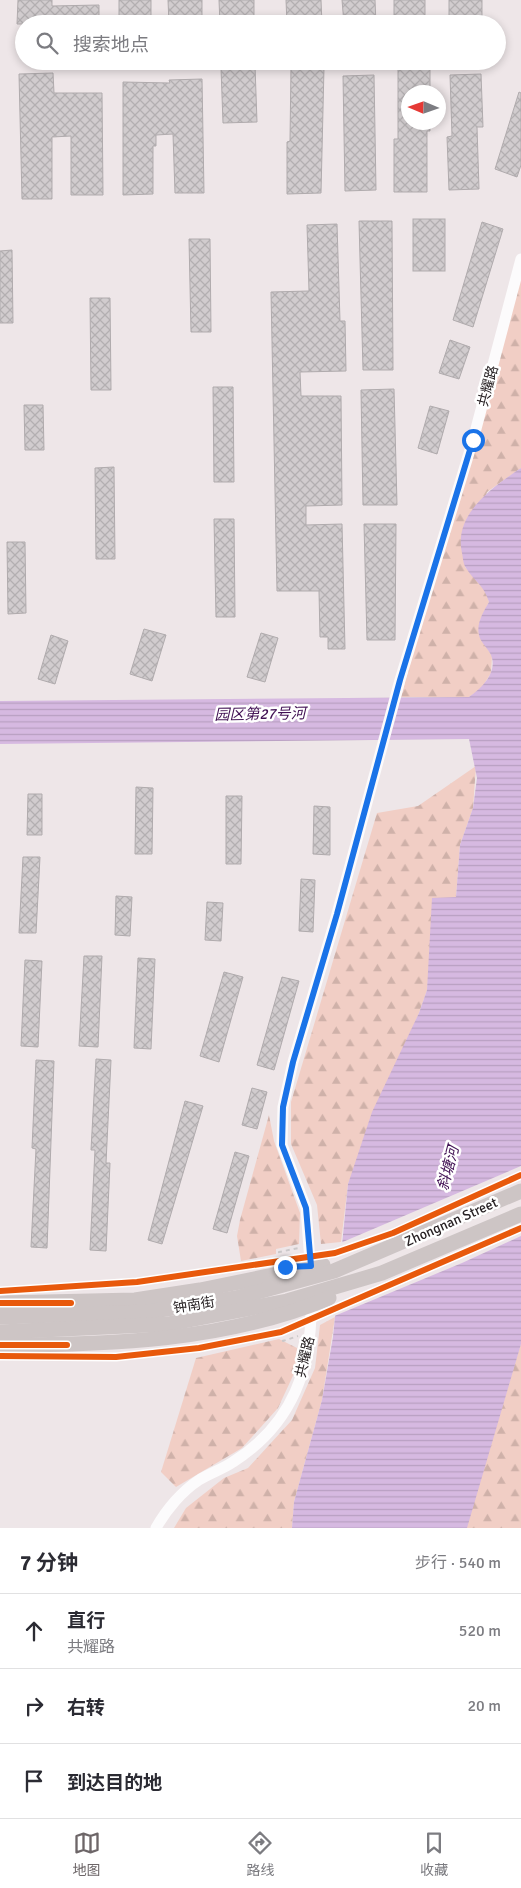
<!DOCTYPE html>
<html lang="zh">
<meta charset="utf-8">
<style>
:root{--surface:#fff;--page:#f2f2f3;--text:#2b2b33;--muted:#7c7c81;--line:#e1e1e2;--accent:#6d6668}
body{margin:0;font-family:Signika,"Noto Sans SC",sans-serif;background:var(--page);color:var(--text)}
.compass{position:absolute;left:401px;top:85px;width:45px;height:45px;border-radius:50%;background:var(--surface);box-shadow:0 2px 8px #0003;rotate:272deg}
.stop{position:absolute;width:15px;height:15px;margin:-11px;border:4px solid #1a73e8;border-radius:50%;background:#fff}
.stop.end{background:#1a73e8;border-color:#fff;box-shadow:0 1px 5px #0008}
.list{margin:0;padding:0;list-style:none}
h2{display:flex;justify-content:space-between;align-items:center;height:65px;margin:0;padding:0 20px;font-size:21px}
h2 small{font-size:16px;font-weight:400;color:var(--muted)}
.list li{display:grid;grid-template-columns:32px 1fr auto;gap:15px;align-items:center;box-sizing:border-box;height:75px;padding:0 20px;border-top:1px solid var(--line)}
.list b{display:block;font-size:19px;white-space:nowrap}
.list p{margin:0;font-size:16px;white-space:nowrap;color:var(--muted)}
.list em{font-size:16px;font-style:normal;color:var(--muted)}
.icon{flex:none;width:28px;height:28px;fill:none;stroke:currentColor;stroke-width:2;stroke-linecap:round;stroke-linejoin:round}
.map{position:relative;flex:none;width:521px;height:1528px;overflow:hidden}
.search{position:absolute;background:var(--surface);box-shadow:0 2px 8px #0003;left:15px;right:15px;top:15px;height:55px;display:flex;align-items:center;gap:12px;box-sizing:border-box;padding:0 18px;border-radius:28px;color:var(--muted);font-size:19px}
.sheet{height:290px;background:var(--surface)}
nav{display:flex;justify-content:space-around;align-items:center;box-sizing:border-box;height:70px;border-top:1px solid var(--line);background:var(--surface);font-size:14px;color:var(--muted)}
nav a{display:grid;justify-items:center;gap:2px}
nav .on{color:var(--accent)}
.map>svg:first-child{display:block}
.forest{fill:url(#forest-firs)}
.water{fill:url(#water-rules)}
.pier{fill:#eee6e8}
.building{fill:url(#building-cross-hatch);stroke:#b0abad}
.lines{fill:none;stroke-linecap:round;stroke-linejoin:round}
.path{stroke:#cbc8c9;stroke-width:2;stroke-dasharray:4 4;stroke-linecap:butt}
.minor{stroke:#fcfbfc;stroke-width:11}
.major{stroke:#cdc5c5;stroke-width:15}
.cycleway-casing{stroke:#fff;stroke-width:9}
.cycleway{stroke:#e8590c;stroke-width:6}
.route{stroke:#1a73e8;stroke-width:6}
.labels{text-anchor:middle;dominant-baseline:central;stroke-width:5;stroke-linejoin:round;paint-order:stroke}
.street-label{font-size:14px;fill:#272123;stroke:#fff}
.water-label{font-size:15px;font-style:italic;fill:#401053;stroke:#fff}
</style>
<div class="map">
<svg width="521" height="1528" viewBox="0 0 521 1528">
<defs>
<pattern id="forest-firs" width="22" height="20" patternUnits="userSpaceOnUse" patternTransform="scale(1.25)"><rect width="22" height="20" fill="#f1cec5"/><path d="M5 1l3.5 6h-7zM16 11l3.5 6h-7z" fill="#cfb1a9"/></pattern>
<pattern id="water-rules" width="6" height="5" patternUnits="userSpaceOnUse" patternTransform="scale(1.25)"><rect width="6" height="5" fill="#d6b9e1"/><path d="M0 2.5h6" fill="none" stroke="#b89fc1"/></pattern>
<pattern id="building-cross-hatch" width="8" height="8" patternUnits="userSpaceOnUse" patternTransform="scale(1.25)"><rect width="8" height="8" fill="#d1ccce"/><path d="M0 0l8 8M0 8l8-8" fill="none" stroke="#b3afb1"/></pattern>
</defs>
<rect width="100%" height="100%" fill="#eee6e8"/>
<g class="forest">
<path d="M521,259V468L487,492L465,567L485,588L489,602L480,620L479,635L492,656L491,673L481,689L469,697H401Z"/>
<path d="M476,766L473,808L460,845L456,897L429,970L427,990L419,1013L348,1184L341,1242L321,1244L317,1205L291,1144V1102L377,813L418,806Z"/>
<path d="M269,1115L274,1141L300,1213L299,1244L276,1249V1254L241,1261L237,1236L240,1220Z"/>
<path d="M335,1317L322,1400L294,1502L292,1528H174L186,1508L224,1478L248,1468L292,1420L315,1368L320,1325Z"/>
<path d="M279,1339L297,1348V1367L278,1408L242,1448L176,1487L161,1472L196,1358Z"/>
<path d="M521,1343V1528H466Z"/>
</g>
<path class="water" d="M521,468V1344L467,1528H292L294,1502L322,1400L333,1337L348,1184L372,1112L419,1013L427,990L432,898L456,897L460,845L473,808L477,778L469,739L0,744V701L469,697C482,688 498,672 491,655C488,648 480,642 479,635C476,623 484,611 489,602C484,585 474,581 466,568C463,564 463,557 462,553C453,514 493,487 521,468Z"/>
<path class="pier" d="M521,1166V1236L462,1263L332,1317L338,1244Z"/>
<g class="building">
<path d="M18,0H52V6L99,5V24H17Z"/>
<rect x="119" y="0" width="32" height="24"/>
<path d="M168,0H202V24H169Z"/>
<path d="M219,0H254V24H220Z"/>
<path d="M286,0H321L322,24H287Z"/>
<path d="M342,0H375L376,24H344Z"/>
<rect x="394" y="0" width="31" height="24"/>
<rect x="449" y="0" width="33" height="24"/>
<path d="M430,64V92H408V122H430V131H427V192H394V139H398V65Z"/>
<path d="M255,66L257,122L223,123L221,68Z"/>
<path d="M291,66L324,67L321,193L287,194V142L290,141Z"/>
<path d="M53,73L54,93H102L103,195H71V136L52,137V199H22L19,74Z"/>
<path d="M481,74L483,127H477L479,189L449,190L447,137L452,136L450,75Z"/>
<path d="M374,75L376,190L345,191L343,76Z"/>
<path d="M202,79L204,193H175L173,134L156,135V146H153V194L123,195V82L170,83L169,80Z"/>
<path d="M519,92L521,93V165L517,177L495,169Z"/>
<rect x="413" y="219" width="32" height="52"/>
<path d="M359,221H392L393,370H363Z"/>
<path d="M482,222L503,229L473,327L453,320Z"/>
<path d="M337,224L340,321H345L346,371L300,372L301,396H341L342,505L306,506V525L342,524L345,649H328V637H320L319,591H277L271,292L309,291L307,225Z"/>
<path d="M189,239H210L211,332H191Z"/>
<path d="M12,250L13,323H0V251Z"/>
<path d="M90,298H110L111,390H91Z"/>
<path d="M450,340L470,347L459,379L439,373Z"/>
<path d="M213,387H233L234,482H214Z"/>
<path d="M394,389L397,505H363L361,390Z"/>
<path d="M24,405H43L44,450H25Z"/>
<path d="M430,406L449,411L437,454L418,448Z"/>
<path d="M114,467L115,559H96L95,468Z"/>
<path d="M214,519H234L235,617H216Z"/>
<path d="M364,524H396L395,640H367Z"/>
<path d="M7,542H25L26,613L8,614Z"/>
<path d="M144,629L166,635L152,681L130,674Z"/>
<path d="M261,633L278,638L265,682L247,677Z"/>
<path d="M51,635L68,641L55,684L38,679Z"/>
<path d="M136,787L153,788L152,854H135Z"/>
<path d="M28,794H42V835H27Z"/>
<path d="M226,796H242L241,864H226Z"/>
<path d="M314,806L330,807V855L313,854Z"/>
<path d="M23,857H40L36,933H19Z"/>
<path d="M301,879L315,880L313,932L299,931Z"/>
<path d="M116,896L132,897L130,936L115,935Z"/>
<path d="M207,902L223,903L221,941L205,940Z"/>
<path d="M84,956H102L98,1047L79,1046Z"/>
<path d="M138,958L155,959L151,1049L134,1048Z"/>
<path d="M25,960L42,961L38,1047L21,1046Z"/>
<path d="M224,972L243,977L219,1062L200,1056Z"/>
<path d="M282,977L299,981L274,1070L257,1065Z"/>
<path d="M96,1059L111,1060L106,1163H110L106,1251L90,1250L95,1150H91Z"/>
<path d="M36,1060L54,1061L47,1248L31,1247L36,1149L32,1148Z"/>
<path d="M252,1088L267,1092L257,1129L242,1125Z"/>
<path d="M185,1101L203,1106L162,1244L148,1240Z"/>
<path d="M235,1152L249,1156L227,1233L213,1229Z"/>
</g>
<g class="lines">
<g class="path">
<path d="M280,1261L279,1252L299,1248"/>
<path d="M281,1332L283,1341L298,1336"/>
</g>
<g class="minor">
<path d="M311,1275L306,1208L282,1145L283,1107L293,1062L337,914L400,680L473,440L521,259"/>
<path d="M156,1528C166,1510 182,1491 199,1480C210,1473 223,1469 233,1462C293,1424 313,1367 311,1298"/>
</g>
<g class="major">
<path d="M0,1303L135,1300L200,1290L323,1265"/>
<path d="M0,1317L147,1312L236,1298L334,1271L521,1191"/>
<path d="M0,1332L168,1324L287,1301L382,1273L521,1214"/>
<path d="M0,1345C110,1345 226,1341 329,1298"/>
</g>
<g class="cycleway-casing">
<g id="cycleway">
<path d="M0,1291L137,1282L335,1253L393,1233L521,1175"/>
<path d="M0,1303H71"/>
<path d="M0,1345H67"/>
<path d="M0,1356L116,1357L199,1348L281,1332L521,1228"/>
</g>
</g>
<use href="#cycleway" class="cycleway"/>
</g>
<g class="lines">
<path class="route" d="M285,1267L311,1266L306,1208L282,1145L283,1107L293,1062L337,914L400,680L473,440"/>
</g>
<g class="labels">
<g class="street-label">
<text transform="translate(488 386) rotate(-75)">共耀路</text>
<text transform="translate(451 1222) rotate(-24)">Zhongnan Street</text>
<text transform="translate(194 1305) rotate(-9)">钟南街</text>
<text transform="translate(305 1357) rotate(-77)">共耀路</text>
</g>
<g class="water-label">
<text transform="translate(260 714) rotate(-1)">园区第27号河</text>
<text transform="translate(448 1168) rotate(-75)">斜塘河</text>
</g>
</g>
</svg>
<svg class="compass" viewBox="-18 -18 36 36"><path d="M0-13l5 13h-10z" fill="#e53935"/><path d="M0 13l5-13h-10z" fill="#7c7c81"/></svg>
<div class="stop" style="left:473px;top:440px"></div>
<div class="stop end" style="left:285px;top:1267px"></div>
<div class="search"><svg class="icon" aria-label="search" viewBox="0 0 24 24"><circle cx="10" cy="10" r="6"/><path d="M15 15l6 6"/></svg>搜索地点</div>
</div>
<section class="sheet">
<h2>7 分钟<small>步行 · 540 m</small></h2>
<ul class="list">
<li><svg class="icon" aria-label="ahead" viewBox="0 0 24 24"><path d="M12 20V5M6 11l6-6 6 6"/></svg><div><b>直行</b><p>共耀路</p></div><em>520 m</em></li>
<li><svg class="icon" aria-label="right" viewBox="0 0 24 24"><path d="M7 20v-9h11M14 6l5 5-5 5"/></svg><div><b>右转</b></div><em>20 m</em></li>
<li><svg class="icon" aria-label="arrive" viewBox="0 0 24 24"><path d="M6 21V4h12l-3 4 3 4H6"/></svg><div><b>到达目的地</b></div></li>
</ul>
</section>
<nav>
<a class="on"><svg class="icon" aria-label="map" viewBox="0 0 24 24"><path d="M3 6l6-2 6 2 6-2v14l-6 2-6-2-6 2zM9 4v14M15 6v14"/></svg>地图</a>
<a><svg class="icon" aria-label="directions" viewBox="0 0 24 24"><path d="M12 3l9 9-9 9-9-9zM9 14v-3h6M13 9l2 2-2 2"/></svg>路线</a>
<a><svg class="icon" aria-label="saved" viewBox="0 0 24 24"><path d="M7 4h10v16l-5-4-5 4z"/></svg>收藏</a>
</nav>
